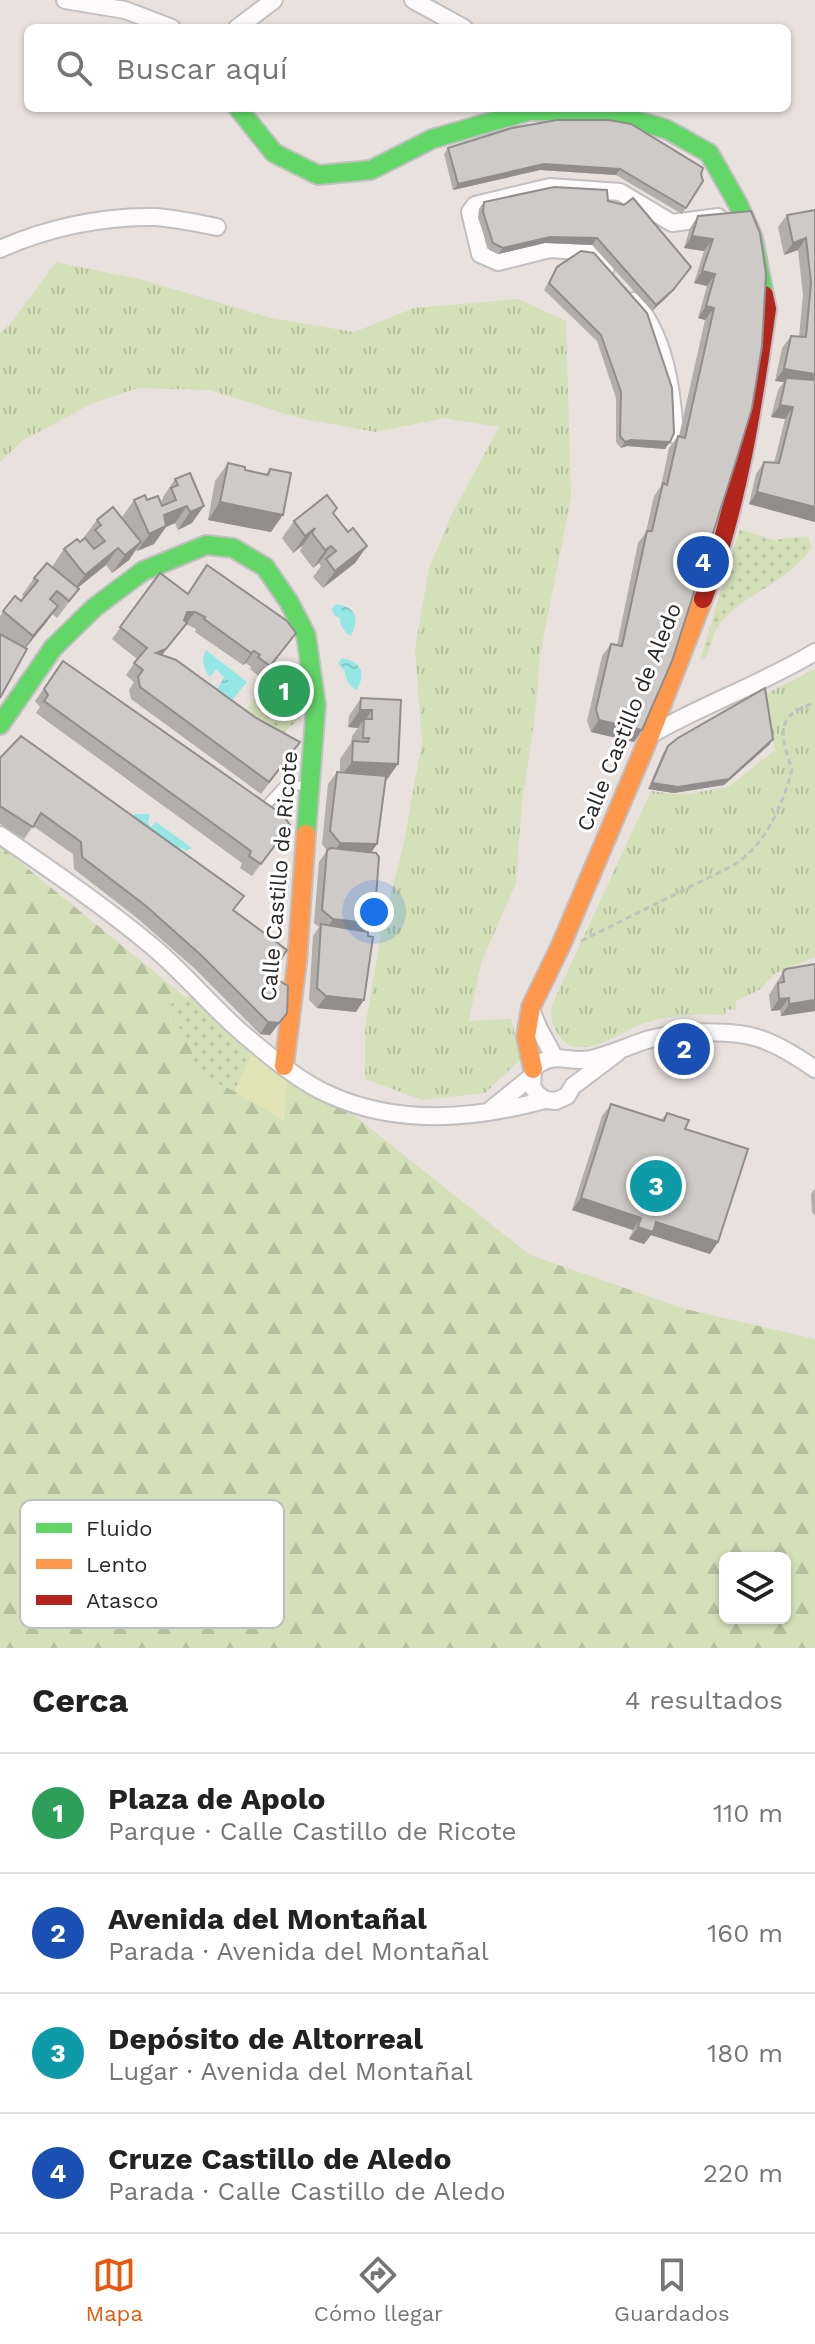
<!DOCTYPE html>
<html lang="es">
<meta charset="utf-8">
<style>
:root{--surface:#fff;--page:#f2f2f2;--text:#222;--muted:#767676;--line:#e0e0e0;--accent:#ea580c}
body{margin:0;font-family:"Work Sans",sans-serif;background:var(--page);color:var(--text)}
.controls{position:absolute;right:24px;bottom:24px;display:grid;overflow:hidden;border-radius:12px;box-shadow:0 2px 6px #0004}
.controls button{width:72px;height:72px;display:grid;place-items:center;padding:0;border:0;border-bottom:2px solid var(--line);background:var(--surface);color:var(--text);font:40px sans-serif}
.you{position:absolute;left:374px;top:912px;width:28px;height:28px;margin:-20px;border:6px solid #fff;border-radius:50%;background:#1a73e8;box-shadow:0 0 0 12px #1a73e833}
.badge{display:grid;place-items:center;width:52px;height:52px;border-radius:50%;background:var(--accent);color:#fff;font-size:26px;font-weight:700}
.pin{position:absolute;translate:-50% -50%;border:4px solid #fff;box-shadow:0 2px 8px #0006}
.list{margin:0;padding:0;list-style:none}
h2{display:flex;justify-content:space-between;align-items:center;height:104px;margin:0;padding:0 32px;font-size:34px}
h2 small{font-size:26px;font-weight:400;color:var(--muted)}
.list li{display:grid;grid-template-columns:52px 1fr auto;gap:24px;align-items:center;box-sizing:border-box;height:120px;padding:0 32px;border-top:2px solid var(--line)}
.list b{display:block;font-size:30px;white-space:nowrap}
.list p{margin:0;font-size:26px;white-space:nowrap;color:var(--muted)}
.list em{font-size:26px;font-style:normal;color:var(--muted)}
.icon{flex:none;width:44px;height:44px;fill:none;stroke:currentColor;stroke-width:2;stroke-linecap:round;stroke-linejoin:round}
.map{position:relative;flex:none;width:815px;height:1648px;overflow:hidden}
.search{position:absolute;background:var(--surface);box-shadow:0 2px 6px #0004;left:24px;right:24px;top:24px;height:88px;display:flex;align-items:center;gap:20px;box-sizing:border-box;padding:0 28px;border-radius:12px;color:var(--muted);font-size:30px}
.sheet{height:584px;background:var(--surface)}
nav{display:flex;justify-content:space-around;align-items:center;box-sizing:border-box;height:112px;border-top:2px solid var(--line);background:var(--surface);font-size:22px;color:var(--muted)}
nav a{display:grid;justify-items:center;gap:4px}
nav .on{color:var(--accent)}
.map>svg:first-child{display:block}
.grass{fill:url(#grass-tufts)}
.forest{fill:url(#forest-firs);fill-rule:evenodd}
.park{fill:url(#park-dots)}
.pitch{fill:#e0e4b6}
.water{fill:url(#water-ripples)}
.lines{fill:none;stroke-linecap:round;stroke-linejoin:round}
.lane-casing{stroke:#c1bfbf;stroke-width:12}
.street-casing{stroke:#c1bfbf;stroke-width:20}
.fast-casing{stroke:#c1bfbf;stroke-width:22}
.slow-casing{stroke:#c1bfbf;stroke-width:22}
.jam-casing{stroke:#c1bfbf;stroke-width:22}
.path{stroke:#c3c2c2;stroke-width:3;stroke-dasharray:6 4;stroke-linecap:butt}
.lane{stroke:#fcfafa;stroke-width:8}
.street{stroke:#fcfafa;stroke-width:16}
.fast{stroke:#63d668;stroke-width:18}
.slow{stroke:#ff974d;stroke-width:18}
.jam{stroke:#b3261e;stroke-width:18}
.wall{fill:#b1aeac}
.shaded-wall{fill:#908d8c}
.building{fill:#cecac8;stroke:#908d8c;stroke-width:2}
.labels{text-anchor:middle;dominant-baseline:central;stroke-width:6;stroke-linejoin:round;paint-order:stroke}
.street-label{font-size:22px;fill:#292929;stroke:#fff}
.key{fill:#fff;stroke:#bfbfbf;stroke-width:2}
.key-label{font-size:22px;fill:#292929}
</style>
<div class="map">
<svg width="815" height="1648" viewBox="0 0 815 1648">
<defs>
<pattern id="grass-tufts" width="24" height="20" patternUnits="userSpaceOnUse" patternTransform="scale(2)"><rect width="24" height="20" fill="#d4e0b8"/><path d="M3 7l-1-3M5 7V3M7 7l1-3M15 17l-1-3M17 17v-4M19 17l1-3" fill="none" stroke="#b6c09e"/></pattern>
<pattern id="forest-firs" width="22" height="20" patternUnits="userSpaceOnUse" patternTransform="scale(2)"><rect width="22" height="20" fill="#d4e0b8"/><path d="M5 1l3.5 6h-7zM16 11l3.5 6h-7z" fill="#b6c09e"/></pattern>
<pattern id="park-dots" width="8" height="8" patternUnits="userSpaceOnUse" patternTransform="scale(2)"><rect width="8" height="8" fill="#d4e0b8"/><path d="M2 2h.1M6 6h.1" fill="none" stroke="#b6c09e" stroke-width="1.8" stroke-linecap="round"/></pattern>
<pattern id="water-ripples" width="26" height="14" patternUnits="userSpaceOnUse" patternTransform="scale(2)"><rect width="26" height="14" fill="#95e7e6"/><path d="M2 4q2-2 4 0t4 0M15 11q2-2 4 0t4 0" fill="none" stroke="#80c6c5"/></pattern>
</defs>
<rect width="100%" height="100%" fill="#e8e1de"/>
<g class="grass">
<path d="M56,262L139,279L271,318L354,332L414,308L518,299L566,321L571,497L540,655L535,716L522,803L516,883L481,963L469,1021L511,1019L521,1059L485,1093L422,1100L365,1079V1027L383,924L403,847L422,742L415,650L429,568L452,514L499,427L444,418L375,432L299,418L209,390L138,388L91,404L22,441L0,462V333L10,324Z"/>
<path d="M815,669V957L776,973L759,990L736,1001L735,1010L726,1009L725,1015C699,1014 673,1014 648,1022C623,1029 598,1053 570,1046C556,1035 549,1023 552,1005L651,791L681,795L728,787L775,750L766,694Z"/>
</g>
<path class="forest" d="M0,846L228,1032L318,1087L530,1255L685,1309L815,1339V1648H0ZM725,1558H785V1618H725Z"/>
<g class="park">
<path d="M740,529L773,540L808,536L812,547C792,581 737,596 717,628C712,637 710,649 706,658L700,660Z"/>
<path d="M280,667L305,672L308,710L277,739L244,713Z"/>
<path d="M199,992L257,1044L234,1091L200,1075L190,1062L193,1046L164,1007Z"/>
</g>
<path class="pitch" d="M257,1044L288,1070L284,1121L234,1091Z"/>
<g class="water">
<path d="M336,604C356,607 360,618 351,636C345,633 339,625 340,618L334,615L332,609Z"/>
<path d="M206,650L247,682L232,700L217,690L224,677L216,669L210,677C203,670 201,659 206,650Z"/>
<path d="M342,658C362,662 366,673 357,690C350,687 345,679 345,672L338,663Z"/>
<path d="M135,814H150L148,823L151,827L156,822L192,848L186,851L182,847L179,854L128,820Z"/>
</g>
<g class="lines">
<g class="lane-casing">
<path id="lane" d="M260,807L264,808L285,785L308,786"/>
</g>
<g class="street-casing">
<g id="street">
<path d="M65,0L125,10L172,28"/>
<path d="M413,0L464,28"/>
<path d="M237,28L274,0"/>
<path d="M0,249C47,228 102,216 154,217C175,218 196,223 217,227"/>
<path d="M606,268L592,252L550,249L498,262L480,254L470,212L475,205L550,187L620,192L672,223L718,217"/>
<path d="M634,301C665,336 672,389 675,435"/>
<path d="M650,735C704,704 762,684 815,652"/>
<path d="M0,835C51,870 105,907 153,947C184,973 210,1005 241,1032C267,1054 298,1081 330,1095C400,1126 474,1119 545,1100"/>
<path d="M531,1009L538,1027L555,1058"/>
<path d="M618,1052L573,1086L567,1096L556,1101L545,1100L537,1094L532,1086L533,1069C553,1049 568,1064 591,1059C612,1054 630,1045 650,1039C679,1031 732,1029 761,1039C781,1046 798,1057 815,1069"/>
<path d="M489,1111L531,1077"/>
</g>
</g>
<g class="fast-casing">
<g id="fast">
<path d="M238,108L274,153L318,175L371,170L432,139L529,111H603L666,129L709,153L738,204L753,238L764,295"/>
<path d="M0,725L53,648L95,607L143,571L206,545L233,548L265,567L289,602L306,635L316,705L306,834"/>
</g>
</g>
<g class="slow-casing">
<g id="slow">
<path d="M284,1066L297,962L306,834"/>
<path d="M533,1069L526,1037L531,1007L561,945L650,735L703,599"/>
</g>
</g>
<g class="jam-casing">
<path id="jam" d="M703,599C738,507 753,407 767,309L764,295"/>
</g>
<path class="path" d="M581,941L730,867C765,848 782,806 792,770C781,735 773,716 815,703"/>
<use href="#lane" class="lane"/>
<use href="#street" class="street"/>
<use href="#fast" class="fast"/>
<use href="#slow" class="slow"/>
<use href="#jam" class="jam"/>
</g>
<g class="wall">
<path d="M448,148L701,174L703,181L682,214L616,175L540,170L453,190L444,154Z"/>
<path d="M608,201L668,296L652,311L592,245L545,243L498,254L489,250L478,218L479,209L484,202Z"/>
<path d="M815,210V522L749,504L756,474L764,462L774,463L785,419L771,417L778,390L784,382L775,381L782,348L791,336L799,337L803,295L798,250L784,255L778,227L787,215Z"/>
<path d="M751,211L642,730L634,742L591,732L587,721L602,656L611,644L617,645L638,543L646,532L654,496L661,486L669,448L678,436H679L705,320L698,318L707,286L694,283L704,251L684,248L690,228L698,216Z"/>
<path d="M581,251L665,449L627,446L621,448L616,442V398L597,341L544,290L557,267Z"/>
<path d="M228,463L245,470L266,474L270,469L271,532L208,520L215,481Z"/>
<path d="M190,473L192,523L178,530L175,523L166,527L154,544L137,551L136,550L129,560L112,573L106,565L78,588L79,589L57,618L52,614L26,648L0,698V616L15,596L21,601L24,597L22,595L34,578L52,567L64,549L80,542L85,538L84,537L97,520H123L122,517L134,500L161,502L163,498V497L175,479Z"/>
<path d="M333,513L348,532L367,546L355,563L323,588L313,577L321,566L319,563L313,568L300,551L303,545L293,553L282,538L294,521Z"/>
<path d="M160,573L187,594L296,633L261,678L250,669L251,667L246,663L243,665L195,632L196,629L186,624L162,655L256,718L300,742L261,794L131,699L129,690L134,682L126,675L137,659L112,639Z"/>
<path d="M63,661L290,825L252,876L240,868L242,863L36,713L40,707L35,701Z"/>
<path d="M361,698L401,700L386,781H385L377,844L371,852L374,924L368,932L356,1012L317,1008L309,1000L313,936L319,927L314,923L319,862L327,850L322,844L328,784L337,772H340V759L351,743L352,736L358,728L348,727L349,716Z"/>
<path d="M773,739L769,745L724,785L674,793L648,789L663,753L668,746Z"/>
<path d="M0,758L234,911L270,975L287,1013L270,1035L260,1034L194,968L137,918L74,869L73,854L33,826L24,839L0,824Z"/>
<path d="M815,964V1011L781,1016L780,1010L771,1011L769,995L783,972Z"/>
<path d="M611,1104L661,1120L667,1113L685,1129L718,1242L710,1254L651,1235L644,1244L629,1239L633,1230L572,1210L602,1116Z"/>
<path d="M815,1188V1216L812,1212L811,1194Z"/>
</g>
<g class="shaded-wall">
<path d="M544,164L620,169L616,175L540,170L453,190L458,184Z"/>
<path d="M692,236L713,239L704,251L684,248Z"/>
<path d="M550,237L597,238L592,245L545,243L498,254L503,248Z"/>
<path d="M806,238L798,250L784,255L793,243Z"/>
<path d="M691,267L668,296L652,311L656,305Z"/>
<path d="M702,271L715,274L707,286L694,283Z"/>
<path d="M706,306L714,308L705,320L698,318Z"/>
<path d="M784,369L815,374V387L786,378L784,382L775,381Z"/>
<path d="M780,405L793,407L785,419L771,417Z"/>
<path d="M631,440L670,442L665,449L627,446L621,448L625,442Z"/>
<path d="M757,492L815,507V522L749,504Z"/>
<path d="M220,502L283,515L271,532L208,520Z"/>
<path d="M187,506L175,523L166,527L154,544L137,551L164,515Z"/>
<path d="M204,506L192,523L178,530L190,512Z"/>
<path d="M315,528L303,545L293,553L305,536Z"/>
<path d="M141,542L129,560L112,573L125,555Z"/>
<path d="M331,546L319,563L313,568L325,550Z"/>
<path d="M367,546L355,563L323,588L335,571Z"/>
<path d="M118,548L106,565L72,592L85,575Z"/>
<path d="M58,606L46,623L21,653L33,636Z"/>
<path d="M187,612H195L178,635L157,661L148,665Z"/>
<path d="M254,651L246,663L243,665L251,653Z"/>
<path d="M360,710H372L364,722V719L358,728L348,727Z"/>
<path d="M599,720L642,730L634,742L591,732Z"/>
<path d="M773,739L769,745L724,785L674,793L648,789L652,783Z"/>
<path d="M352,762L398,764L386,781L339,779Z"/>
<path d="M340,843L377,844L369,856L332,855Z"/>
<path d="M333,919L374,924L366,936L325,931Z"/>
<path d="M326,996L364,1000L356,1012L317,1008Z"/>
<path d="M789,998L780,1010L771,1011L779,999Z"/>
<path d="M815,1000V1011L781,1016L789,1004Z"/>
<path d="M287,1013L270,1035L260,1034L268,1022Z"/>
<path d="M581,1198L641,1218L633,1230L572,1210Z"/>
<path d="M656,1222L718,1242L710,1254L651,1235L644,1244L629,1239L638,1227Z"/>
</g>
<g class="building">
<path d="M557,120H608L631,124L703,168L701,174L703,181L686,208L620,169L544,164L458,184L448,148L512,128Z"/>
<path d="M554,187L607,190L608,201L624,205L633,198L691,267L673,290L656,305L597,238L550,237L503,248L493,243L483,212L484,202Z"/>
<path d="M815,210V374L784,369L791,336L806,337L811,283L806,238L793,243L787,215Z"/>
<path d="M751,211L760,233L766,274L762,346L752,408L736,461L672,661L642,730L599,720L596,709L611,644L622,646L647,531H652L663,483L667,485L678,436L685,438L714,308L706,306L715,274L702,271L713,239L692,236L698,216Z"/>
<path d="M581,251L594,253L647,313L672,388L674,433L670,442L631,440L625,442L620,436L621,392L601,335L549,283L557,267Z"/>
<path d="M786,378L815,380V507L757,492L764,462L779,463L793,407L780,405Z"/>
<path d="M228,463L245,467V470L268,475L270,469L291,473L283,515L220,502Z"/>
<path d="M190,473L204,506L190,512L187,506L164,515L166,526L149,534L134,500L145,495L147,500L158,496L162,506L176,500L171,488L178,485L175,479Z"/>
<path d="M327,495L337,508L333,513L348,532L353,528L367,546L335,571L326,559L336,551L331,546L325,550L312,533L315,528L305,536L294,521Z"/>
<path d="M113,507L141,542L125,555L118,548L85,575L64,549L77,539L80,542L85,538L94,549L105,541L95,530L101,525L97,520Z"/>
<path d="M47,563L79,589L69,601L57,591L50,599L58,606L33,636L3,611L15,596L21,601L38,581L34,578Z"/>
<path d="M207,565L287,621L296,633L270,666L258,657L260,655L254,651L251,653L204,619L205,617L195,612H187L184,620L187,623L166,649L156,653L176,660L256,718L300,742L269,782L140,687L138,677L143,670L134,663L147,648L120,627L160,573L188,594Z"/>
<path d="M0,634L27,649L0,698Z"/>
<path d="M63,661L283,815L290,825L261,864L249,856L251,851L44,701L48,695L44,689Z"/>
<path d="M765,688L773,739L729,779L678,787L652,783L668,746L678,738Z"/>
<path d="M361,698L401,700L398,764L352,762L353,741L368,742L369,738H363L364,719H372V710H360Z"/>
<path d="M21,736L244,896L233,910L287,950L270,975L288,986L287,1013L279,1023L268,1022L202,956L146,906L82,857L81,842L41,813L33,827L0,806V758Z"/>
<path d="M337,772L386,776L377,844L340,843L330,831Z"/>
<path d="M331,848L376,853L379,857L374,924L333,919L322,910L327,850Z"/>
<path d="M321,924L368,932V936L373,937L364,1000L326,996L317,988Z"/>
<path d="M815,964V1000L789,1004V998L779,999L778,983L784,982L783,972L786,969Z"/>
<path d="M611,1104L664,1121L667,1113L689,1120L685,1129L748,1149L718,1242L656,1222L653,1232L638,1227L641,1218L581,1198Z"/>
</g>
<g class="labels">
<g class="street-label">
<text transform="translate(629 717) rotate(-68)">Calle Castillo de Aledo</text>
<text transform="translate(279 876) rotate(-85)">Calle Castillo de Ricote</text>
</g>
</g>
<rect x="20" y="1500" width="264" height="128" rx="12" class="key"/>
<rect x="36" y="1523" width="36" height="10" fill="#63d668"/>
<rect x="36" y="1559" width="36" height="10" fill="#ff974d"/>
<rect x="36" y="1595" width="36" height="10" fill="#b3261e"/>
<g class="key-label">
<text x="86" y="1536">Fluido</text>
<text x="86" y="1572">Lento</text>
<text x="86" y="1608">Atasco</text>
</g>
</svg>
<div class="controls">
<button><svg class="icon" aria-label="layers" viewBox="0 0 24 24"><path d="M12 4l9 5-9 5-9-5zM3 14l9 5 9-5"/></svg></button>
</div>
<div class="you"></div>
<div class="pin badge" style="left:284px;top:691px;background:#2e9e5b">1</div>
<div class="pin badge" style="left:684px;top:1049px;background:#1a4fb4">2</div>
<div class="pin badge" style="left:656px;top:1186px;background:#0f9aa8">3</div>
<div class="pin badge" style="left:703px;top:562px;background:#1a4fb4">4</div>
<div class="search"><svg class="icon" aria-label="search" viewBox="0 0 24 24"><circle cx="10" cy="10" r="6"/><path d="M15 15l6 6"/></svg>Buscar aquí</div>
</div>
<section class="sheet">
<h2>Cerca<small>4 resultados</small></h2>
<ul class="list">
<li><span class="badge" style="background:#2e9e5b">1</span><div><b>Plaza de Apolo</b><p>Parque · Calle Castillo de Ricote</p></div><em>110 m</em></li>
<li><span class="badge" style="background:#1a4fb4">2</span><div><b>Avenida del Montañal</b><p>Parada · Avenida del Montañal</p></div><em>160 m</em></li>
<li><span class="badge" style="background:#0f9aa8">3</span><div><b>Depósito de Altorreal</b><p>Lugar · Avenida del Montañal</p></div><em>180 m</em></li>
<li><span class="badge" style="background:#1a4fb4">4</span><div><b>Cruze Castillo de Aledo</b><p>Parada · Calle Castillo de Aledo</p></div><em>220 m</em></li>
</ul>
</section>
<nav>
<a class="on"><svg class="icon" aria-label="map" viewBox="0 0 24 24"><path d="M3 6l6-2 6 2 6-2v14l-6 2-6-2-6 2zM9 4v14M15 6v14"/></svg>Mapa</a>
<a><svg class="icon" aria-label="directions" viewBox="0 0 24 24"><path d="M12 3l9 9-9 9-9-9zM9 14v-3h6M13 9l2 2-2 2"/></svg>Cómo llegar</a>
<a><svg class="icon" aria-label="saved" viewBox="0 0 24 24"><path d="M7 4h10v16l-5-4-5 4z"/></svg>Guardados</a>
</nav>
